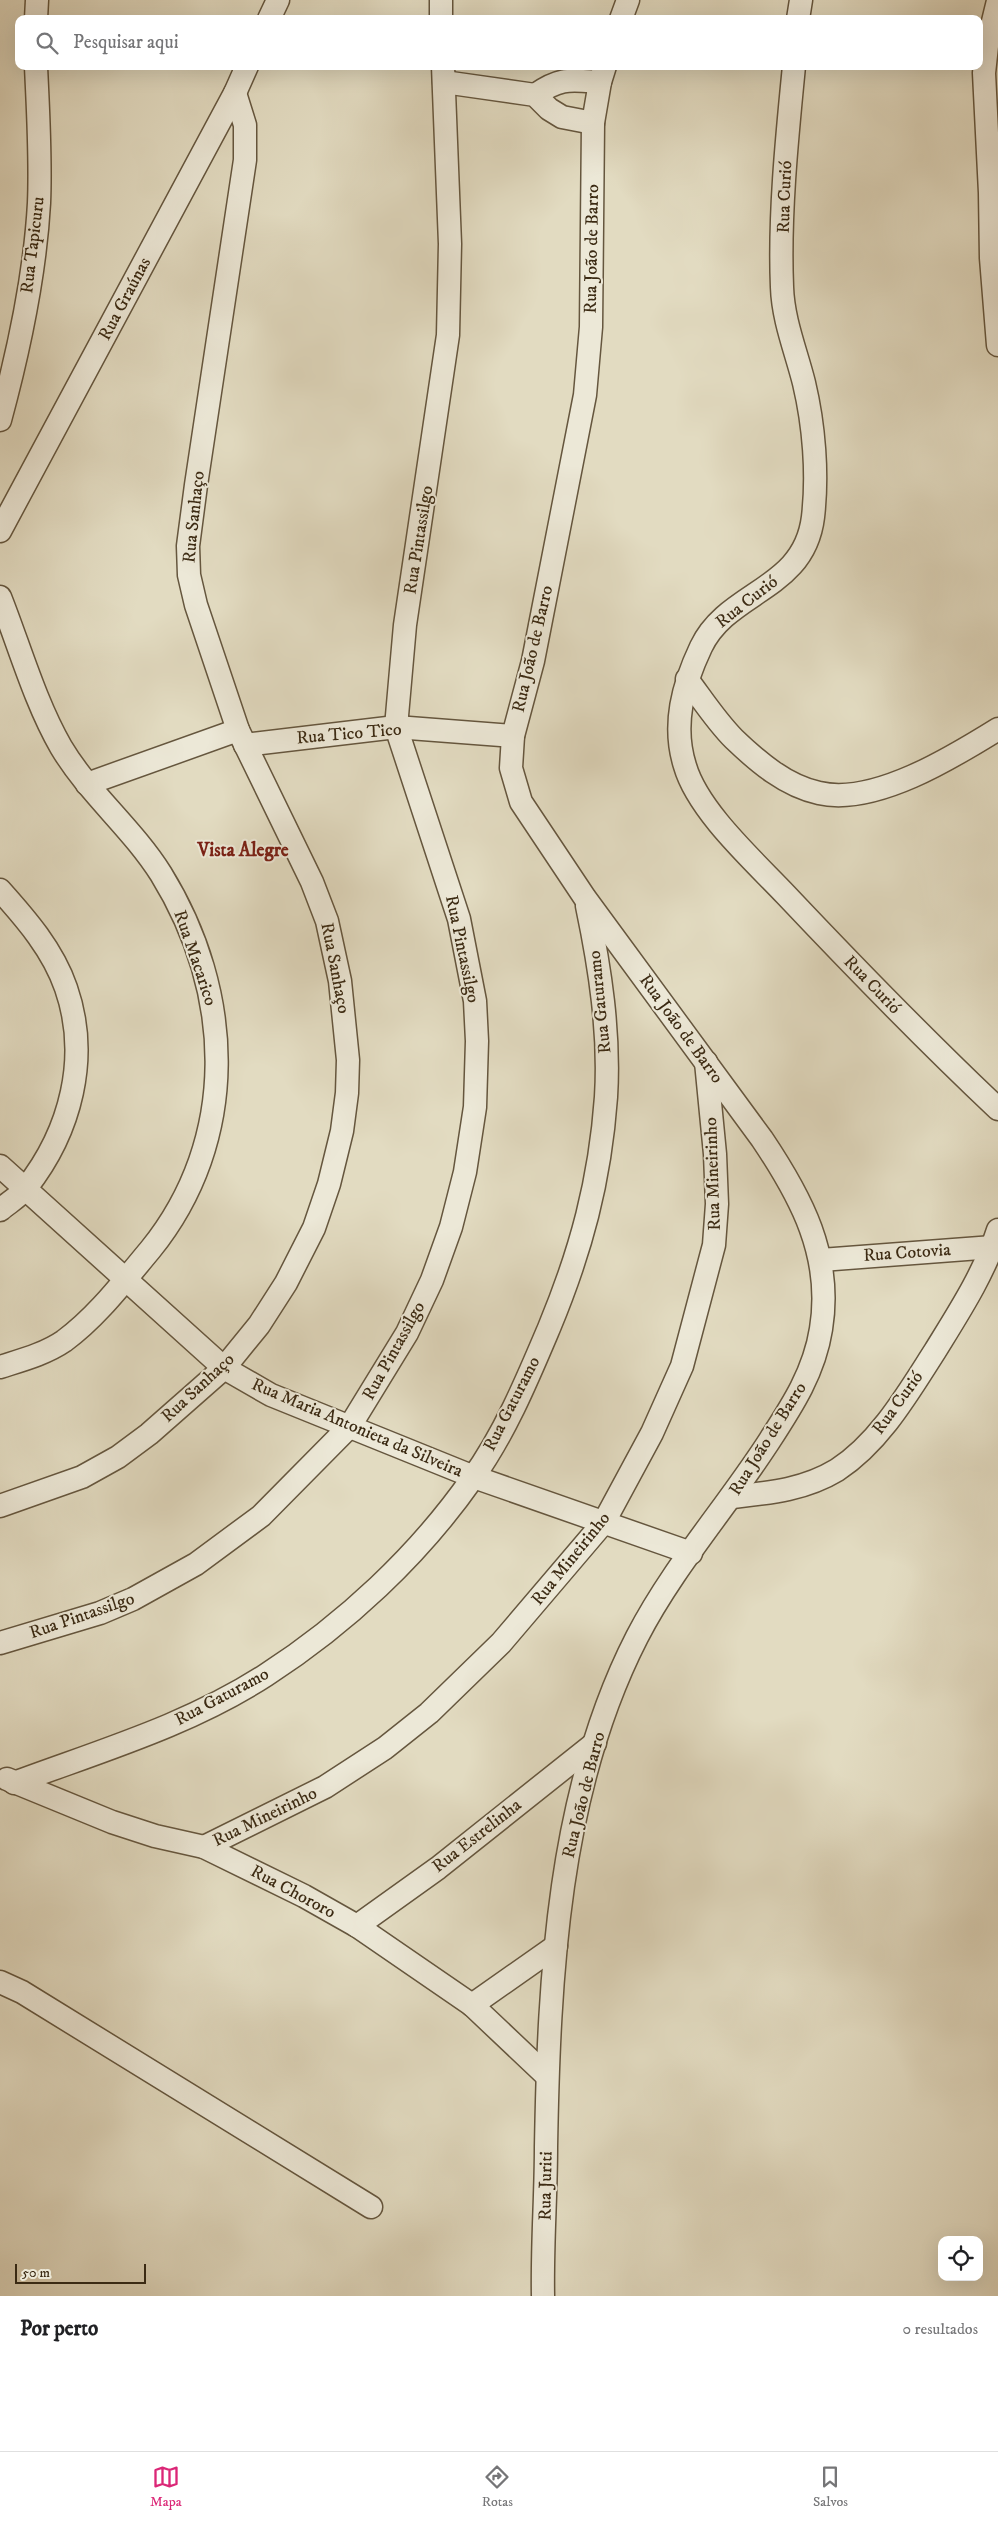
<!DOCTYPE html>
<html lang="pt">
<meta charset="utf-8">
<style>
:root{--surface:#fff;--page:#f2f2f2;--text:#202124;--muted:#757577;--line:#e0e0e0;--accent:#db2777}
body{margin:0;font-family:"IM FELL DW Pica",serif;background:var(--page);color:var(--text)}
.controls{position:absolute;right:15px;bottom:15px;display:grid;overflow:hidden;border-radius:10px;box-shadow:0 5px 20px #0002}
.controls button{width:45px;height:45px;display:grid;place-items:center;padding:0;border:0;border-bottom:1px solid var(--line);background:var(--surface);color:var(--text);font:25px sans-serif}
.scale{position:absolute;left:15px;bottom:12px;width:131px;box-sizing:border-box;padding-left:5px;border:2px solid #3b2a13;border-top:0;font-size:14px;line-height:18px;white-space:nowrap;color:#3b2a13;-webkit-text-stroke:4px #ece8d7;paint-order:stroke}
.list{margin:0;padding:0;list-style:none}
h2{display:flex;justify-content:space-between;align-items:center;height:65px;margin:0;padding:0 20px;font-size:21px}
h2 small{font-size:16px;font-weight:400;color:var(--muted)}
.icon{flex:none;width:28px;height:28px;fill:none;stroke:currentColor;stroke-width:2;stroke-linecap:round;stroke-linejoin:round}
.map{position:relative;flex:none;width:998px;height:2296px;overflow:hidden}
.search{position:absolute;background:var(--surface);box-shadow:0 5px 20px #0002;left:15px;right:15px;top:15px;height:55px;display:flex;align-items:center;gap:12px;box-sizing:border-box;padding:0 18px;border-radius:10px;color:var(--muted);font-size:19px}
.sheet{height:155px;background:var(--surface)}
nav{display:flex;justify-content:space-around;align-items:center;box-sizing:border-box;height:70px;border-top:1px solid var(--line);background:var(--surface);font-size:14px;color:var(--muted)}
nav a{display:grid;justify-items:center;gap:2px}
nav .on{color:var(--accent)}
.map>svg:first-child{display:block}
.lines{fill:none;stroke-linecap:round;stroke-linejoin:round}
.minor-casing{stroke:#65563e;stroke-width:25}
.minor{stroke:#ece8d7;stroke-width:22}
.labels{text-anchor:middle;dominant-baseline:central;stroke-width:4;stroke-linejoin:round;paint-order:stroke}
.street-label{font-size:18px;fill:#3b2a13;stroke:#ece8d7}
.neighbourhood-label{font-size:19px;font-weight:bold;fill:#7a1f14;stroke:#ece8d7}
</style>
<div class="map">
<svg width="998" height="2296" viewBox="0 0 998 2296">
<rect width="100%" height="100%" fill="#e2dbc1"/>
<filter id="stains"><feTurbulence type="fractalNoise" baseFrequency=".004" numOctaves="4"/><feColorMatrix values="0 0 0 0 .2 0 0 0 0 .09 0 0 0 0 .02 0 0 0 .5 -.17"/></filter>
<radialGradient id="worn" r=".72"><stop offset=".6" stop-color="#630" stop-opacity="0"/><stop offset="1" stop-color="#630" stop-opacity=".3"/></radialGradient>
<g class="lines">
<g class="minor-casing">
<g id="minor">
<path d="M441,0V19"/>
<path d="M998,1L987,46L984,73L990,193L991,258L998,345"/>
<path d="M36,19L37,0"/>
<path d="M269,19L278,0"/>
<path d="M621,19L628,0"/>
<path d="M798,19L801,0"/>
<path d="M794,66C787,137 779,216 782,287C783,320 796,351 804,383C814,425 818,474 813,517C804,591 728,590 701,647C683,685 672,725 685,766C698,811 754,861 786,895C855,968 925,1040 998,1109"/>
<path d="M444,82L535,95L549,109L562,117L593,123"/>
<path d="M535,95C561,77 570,80 600,82"/>
<path d="M0,420C19,350 35,276 39,203C41,157 38,112 36,66"/>
<path d="M0,531L235,93L247,66"/>
<path d="M0,597C19,645 35,702 61,747C89,794 132,828 161,874C234,992 240,1139 150,1250C124,1281 97,1317 64,1341C45,1354 22,1360 0,1367"/>
<path d="M687,679C702,699 716,721 734,739C758,762 786,786 819,793C874,806 953,757 998,729"/>
<path d="M245,745L396,727L513,736"/>
<path d="M87,784L238,730"/>
<path d="M0,890C26,919 53,950 66,988C90,1057 71,1131 26,1188C20,1196 8,1203 0,1210"/>
<path d="M0,1166L224,1368L271,1395L474,1477L691,1553"/>
<path d="M821,1260L993,1247"/>
<path d="M732,1497C769,1493 804,1490 837,1470C880,1442 908,1393 935,1351C959,1312 984,1274 998,1230"/>
<path d="M0,1506L82,1477L118,1457L149,1434L224,1368L259,1325L286,1283L314,1228L329,1184L342,1131L347,1093L348,1060L340,981L327,921L312,882L238,730L196,605L189,575L188,546L196,485L245,160V125L235,93"/>
<path d="M0,1643L100,1613L133,1599L196,1564L261,1516L350,1426L407,1333L432,1280L451,1227L465,1172L475,1107L477,1041L475,1001L459,919L396,727L405,625L448,335L450,244L443,66"/>
<path d="M7,1779L112,1822L155,1836L204,1847L304,1896L357,1926L472,2005L547,2076"/>
<path d="M14,1783C100,1751 189,1725 266,1675C345,1624 418,1556 472,1479C505,1433 527,1380 549,1328C581,1251 600,1181 606,1097C610,1033 600,968 587,906"/>
<path d="M204,1847L325,1787L385,1748L429,1713L501,1643L604,1522L652,1433L682,1366L714,1245L717,1204L715,1154L706,1062"/>
<path d="M357,1926L438,1868L595,1743"/>
<path d="M0,1982L22,1992L371,2207"/>
<path d="M472,2005L556,1946"/>
<path d="M543,2296C542,2246 546,2196 546,2147C549,1977 558,1791 637,1637C672,1569 724,1510 766,1446C790,1409 814,1374 821,1329C833,1256 801,1197 762,1139L585,898L521,802L511,768L513,736L533,661L585,395L591,327L593,123L600,82L605,66"/>
</g>
</g>
<use href="#minor" class="minor"/>
</g>
<g class="labels">
<g class="street-label">
<text transform="translate(785 197) rotate(-88)">Rua Curió</text>
<text transform="translate(33 245) rotate(-83)">Rua Tapicuru</text>
<text transform="translate(592 249) rotate(-89)">Rua João de Barro</text>
<text transform="translate(125 299) rotate(-62)">Rua Graúnas</text>
<text transform="translate(194 517) rotate(-84)">Rua Sanhaço</text>
<text transform="translate(419 540) rotate(-81)">Rua Pintassilgo</text>
<text transform="translate(747 602) rotate(-38)">Rua Curió</text>
<text transform="translate(533 649) rotate(-77)">Rua João de Barro</text>
<text transform="translate(349 734) rotate(-5)">Rua Tico Tico</text>
<text transform="translate(462 949) rotate(78)">Rua Pintassilgo</text>
<text transform="translate(195 958) rotate(71)">Rua Macarico</text>
<text transform="translate(335 968) rotate(79)">Rua Sanhaço</text>
<text transform="translate(872 985) rotate(46)">Rua Curió</text>
<text transform="translate(600 1002) rotate(-96)">Rua Gaturamo</text>
<text transform="translate(681 1029) rotate(54)">Rua João de Barro</text>
<text transform="translate(713 1174) rotate(-92)">Rua Mineirinho</text>
<text transform="translate(907 1253) rotate(-4)">Rua Cotovia</text>
<text transform="translate(394 1351) rotate(-61)">Rua Pintassilgo</text>
<text transform="translate(198 1388) rotate(-43)">Rua Sanhaço</text>
<text transform="translate(898 1403) rotate(-54)">Rua Curió</text>
<text transform="translate(512 1404) rotate(-63)">Rua Gaturamo</text>
<text transform="translate(357 1428) rotate(23)">Rua Maria Antonieta da Silveira</text>
<text transform="translate(768 1439) rotate(-58)">Rua João de Barro</text>
<text transform="translate(571 1559) rotate(-51)">Rua Mineirinho</text>
<text transform="translate(82 1616) rotate(-19)">Rua Pintassilgo</text>
<text transform="translate(222 1697) rotate(-28)">Rua Gaturamo</text>
<text transform="translate(584 1795) rotate(-76)">Rua João de Barro</text>
<text transform="translate(265 1817) rotate(-26)">Rua Mineirinho</text>
<text transform="translate(477 1836) rotate(-38)">Rua Estrelinha</text>
<text transform="translate(293 1892) rotate(28)">Rua Chororo</text>
<text transform="translate(546 2186) rotate(-89)">Rua Juriti</text>
</g>
<g class="neighbourhood-label">
<text x="243" y="850">Vista Alegre</text>
</g>
</g>
<rect width="100%" height="100%" filter="url(#stains)"/>
<rect width="100%" height="100%" fill="url(#worn)"/>
</svg>
<div class="controls">
<button><svg class="icon" aria-label="locate" viewBox="0 0 24 24"><circle cx="12" cy="12" r="6"/><path d="M12 2v4M12 18v4M2 12h4M18 12h4"/></svg></button>
</div>
<div class="scale">50 m</div>
<div class="search"><svg class="icon" aria-label="search" viewBox="0 0 24 24"><circle cx="10" cy="10" r="6"/><path d="M15 15l6 6"/></svg>Pesquisar aqui</div>
</div>
<section class="sheet">
<h2>Por perto<small>0 resultados</small></h2>
<ul class="list">
</ul>
</section>
<nav>
<a class="on"><svg class="icon" aria-label="map" viewBox="0 0 24 24"><path d="M3 6l6-2 6 2 6-2v14l-6 2-6-2-6 2zM9 4v14M15 6v14"/></svg>Mapa</a>
<a><svg class="icon" aria-label="directions" viewBox="0 0 24 24"><path d="M12 3l9 9-9 9-9-9zM9 14v-3h6M13 9l2 2-2 2"/></svg>Rotas</a>
<a><svg class="icon" aria-label="saved" viewBox="0 0 24 24"><path d="M7 4h10v16l-5-4-5 4z"/></svg>Salvos</a>
</nav>
